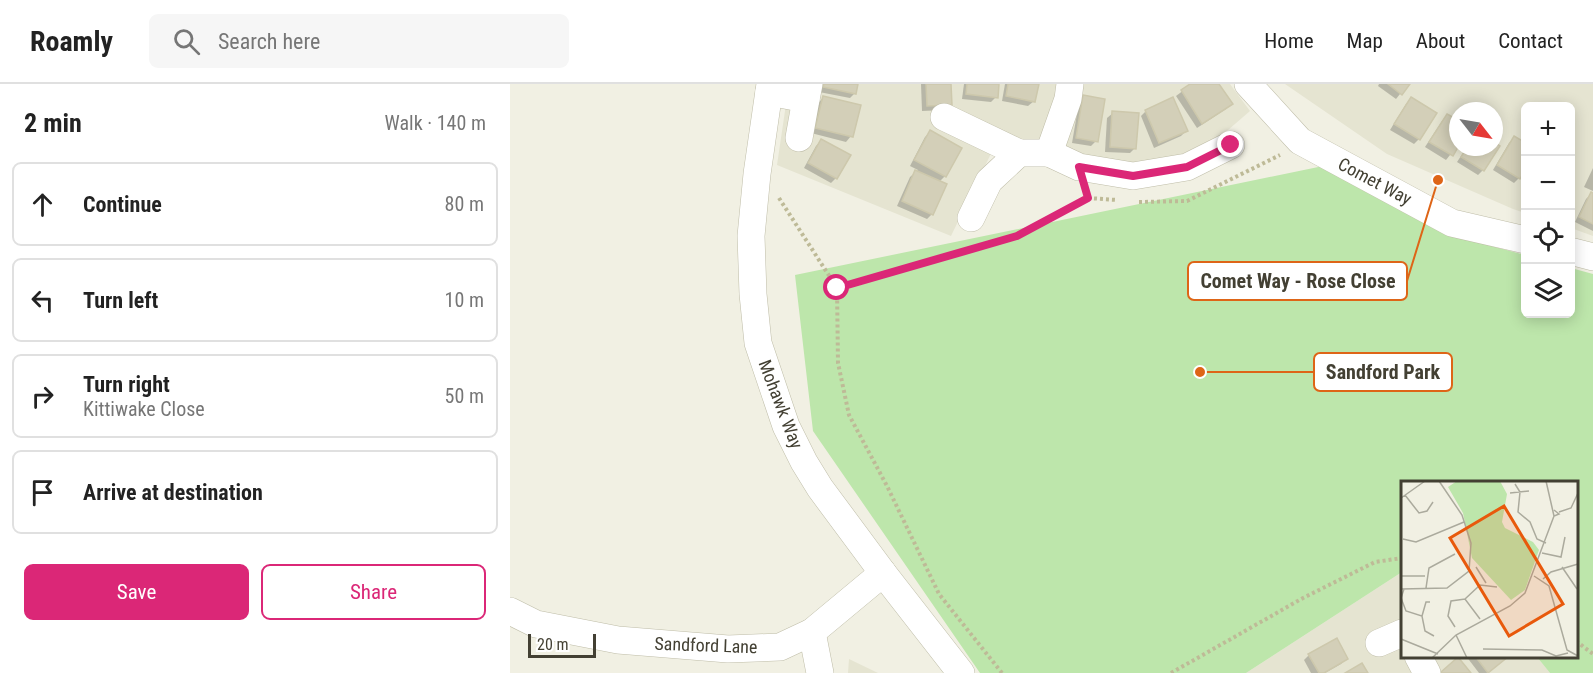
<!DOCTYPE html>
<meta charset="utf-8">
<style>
:root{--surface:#fff;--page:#f6f6f6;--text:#222;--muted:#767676;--line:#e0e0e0;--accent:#db2777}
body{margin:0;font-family:"Roboto Condensed",sans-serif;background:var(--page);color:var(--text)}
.controls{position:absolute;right:18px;top:18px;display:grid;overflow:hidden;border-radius:9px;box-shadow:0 3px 15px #0003}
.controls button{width:54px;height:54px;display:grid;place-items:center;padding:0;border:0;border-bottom:2px solid var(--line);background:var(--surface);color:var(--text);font:30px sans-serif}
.compass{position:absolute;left:939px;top:18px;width:54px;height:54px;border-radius:50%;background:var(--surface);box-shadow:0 3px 15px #0003;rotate:121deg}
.scale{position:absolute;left:18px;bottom:15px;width:68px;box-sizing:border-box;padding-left:6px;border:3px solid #434033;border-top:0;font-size:16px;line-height:21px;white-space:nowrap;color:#434033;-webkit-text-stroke:4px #fff;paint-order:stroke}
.stop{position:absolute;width:18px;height:18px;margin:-14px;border:4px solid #db2777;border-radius:50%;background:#fff}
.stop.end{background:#db2777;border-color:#fff;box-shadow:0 2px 6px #0008}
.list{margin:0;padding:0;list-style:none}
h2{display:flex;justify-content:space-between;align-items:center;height:78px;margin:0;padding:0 24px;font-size:26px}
h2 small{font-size:20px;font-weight:400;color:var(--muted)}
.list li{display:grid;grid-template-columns:39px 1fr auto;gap:18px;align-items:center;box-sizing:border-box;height:84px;margin:0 12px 12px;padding:0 12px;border:2px solid var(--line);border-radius:9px}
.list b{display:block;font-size:22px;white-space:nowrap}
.list p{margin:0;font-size:20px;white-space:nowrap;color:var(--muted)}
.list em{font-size:20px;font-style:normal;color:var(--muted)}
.actions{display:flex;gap:12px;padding:18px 24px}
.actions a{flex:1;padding:14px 0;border:2px solid var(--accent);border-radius:9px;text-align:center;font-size:21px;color:var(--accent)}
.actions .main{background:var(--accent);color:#fff}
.icon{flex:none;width:33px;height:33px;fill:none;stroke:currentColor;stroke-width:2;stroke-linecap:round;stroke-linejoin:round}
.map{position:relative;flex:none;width:1083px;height:589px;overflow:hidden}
header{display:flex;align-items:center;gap:36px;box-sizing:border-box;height:84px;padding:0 30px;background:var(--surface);border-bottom:2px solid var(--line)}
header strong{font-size:28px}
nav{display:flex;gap:33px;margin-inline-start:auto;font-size:21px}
.search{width:420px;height:54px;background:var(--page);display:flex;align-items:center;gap:15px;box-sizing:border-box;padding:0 21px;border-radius:9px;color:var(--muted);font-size:22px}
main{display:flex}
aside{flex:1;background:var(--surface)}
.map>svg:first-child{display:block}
.residential{fill:#e5e4d1;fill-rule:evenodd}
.green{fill:#bde6ab}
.shadow{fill:#0003}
.building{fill:#d3cfb8;stroke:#cdc8ac;stroke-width:1.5}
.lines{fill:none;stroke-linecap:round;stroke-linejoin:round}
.minor-casing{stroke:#bfbda8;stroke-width:28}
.path{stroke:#beba97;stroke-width:4;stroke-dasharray:3 3;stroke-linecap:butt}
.minor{stroke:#fff;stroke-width:27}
.route{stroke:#db2777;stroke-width:8}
.labels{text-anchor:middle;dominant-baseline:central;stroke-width:4.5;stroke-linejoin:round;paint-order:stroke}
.street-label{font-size:18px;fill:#434033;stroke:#fff}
.inset-road{fill:none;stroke:#abaa9d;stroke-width:1.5}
.view{fill:#e8590c;fill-opacity:0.15;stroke:#e8590c;stroke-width:3}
.inset-edge{fill:none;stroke:#434033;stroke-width:3}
.leader{fill:none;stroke:#de6517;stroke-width:2}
.callout-dot{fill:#de6517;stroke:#fff;stroke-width:2}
.callout{fill:#fff;stroke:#de6517;stroke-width:2}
.callout-label{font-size:20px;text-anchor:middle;font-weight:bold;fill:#434033}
</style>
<header>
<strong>Roamly</strong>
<div class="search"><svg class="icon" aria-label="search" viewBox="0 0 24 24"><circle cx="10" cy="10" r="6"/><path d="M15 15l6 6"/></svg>Search here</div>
<nav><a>Home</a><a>Map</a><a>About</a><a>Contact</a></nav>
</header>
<main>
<aside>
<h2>2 min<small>Walk · 140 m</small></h2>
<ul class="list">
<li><svg class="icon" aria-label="ahead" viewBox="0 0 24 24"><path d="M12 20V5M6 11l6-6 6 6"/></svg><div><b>Continue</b></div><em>80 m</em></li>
<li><svg class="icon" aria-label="left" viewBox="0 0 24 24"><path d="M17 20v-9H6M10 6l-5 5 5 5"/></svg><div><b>Turn left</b></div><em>10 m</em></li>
<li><svg class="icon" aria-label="right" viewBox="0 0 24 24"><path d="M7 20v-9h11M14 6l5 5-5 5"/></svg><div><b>Turn right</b><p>Kittiwake Close</p></div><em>50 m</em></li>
<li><svg class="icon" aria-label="arrive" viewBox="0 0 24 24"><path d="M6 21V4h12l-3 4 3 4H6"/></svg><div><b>Arrive at destination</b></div></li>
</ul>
<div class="actions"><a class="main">Save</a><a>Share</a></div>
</aside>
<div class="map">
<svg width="1083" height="589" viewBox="0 0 1083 589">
<rect width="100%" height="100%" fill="#f1f0e3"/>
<g class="residential">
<path d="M279,0H720L740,27L703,59L627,86L568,75L491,49L441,152L267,81Z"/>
<path d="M775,0H1083V152L1061,144L1060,22H1016L1015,129L1003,125L877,70ZM948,27H984V63H948Z"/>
<path d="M892,488V572L1027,573L1040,589H736Z"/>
<path d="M339,575L368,589H338Z"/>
</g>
<path class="green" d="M818,81L948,153L1015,171L1016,230H1060L1061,184L1083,190V589H1040L1027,573L1066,572V398H892V488L736,589H470L303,347L285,191Z"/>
<g class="shadow">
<path d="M311,0H347L345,9L340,14L309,8Z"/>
<path d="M411,0H440L435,26L412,27Z"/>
<path d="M454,0H488L486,13L481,18L452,15Z"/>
<path d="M495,0H527L524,17L518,22L492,17Z"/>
<path d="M682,0H708L721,20L716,25L687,44L666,12Z"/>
<path d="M869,0H898L886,15L868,2Z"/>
<path d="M314,13L341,52L336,58L301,49L308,19Z"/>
<path d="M574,13L586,57L581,62L562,59L569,18Z"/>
<path d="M901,15L925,29L909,55L904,60L880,46L896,20Z"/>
<path d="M636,27L676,47L671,52L644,64L631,32Z"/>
<path d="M603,29L625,64L620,69L595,68L597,34Z"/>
<path d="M937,31L948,38V61L936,76L915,63L932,37Z"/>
<path d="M420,48L450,64L435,92L429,98L422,130L417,135L387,122L400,93L408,86L400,82L415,53Z"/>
<path d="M1004,54L1009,94L1004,99L983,86L999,59Z"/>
<path d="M311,57L326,94L321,99L294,84L306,62Z"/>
<path d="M984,60L988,62L973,86L968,91L947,78L957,63H984Z"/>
<path d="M1083,84V107L1074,103Z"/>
<path d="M1081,110L1083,111V147L1065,138L1076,115Z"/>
<path d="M799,571L836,575L831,580L815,589H801L794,576Z"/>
<path d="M956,572H997L977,589H969Z"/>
</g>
<g class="building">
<path d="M314,0H348L346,10L313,3Z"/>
<path d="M416,0H441L442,21L417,22Z"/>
<path d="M457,0H489L488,14L456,10Z"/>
<path d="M498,0H529L525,18L496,12Z"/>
<path d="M680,0H709L723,20L692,40L671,6Z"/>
<path d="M878,0H900L892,11Z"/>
<path d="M573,11L595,15L588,58L566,54Z"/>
<path d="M313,12L351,21L343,53L305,44Z"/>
<path d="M663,13L678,47L649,59L635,26Z"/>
<path d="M901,13L927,29L910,56L884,40Z"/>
<path d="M602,27L629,29L626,65L600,63Z"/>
<path d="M937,30L948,36V63L943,72L919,58Z"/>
<path d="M420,46L452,64L436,93L404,76Z"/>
<path d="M1004,52L1016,59V85L1010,95L987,81Z"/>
<path d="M311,55L341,71L327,95L298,79Z"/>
<path d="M984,58L990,62L974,87L951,73L957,63H984Z"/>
<path d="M405,86L437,100L423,131L392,117Z"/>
<path d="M1081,108L1083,109V140L1069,133Z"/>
<path d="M827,554L838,575L814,589H809L798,570Z"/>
<path d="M965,572H999L978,589Z"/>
<path d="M948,573L961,589H932L931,588Z"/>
<path d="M852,579L858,589H835Z"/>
</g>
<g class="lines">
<g class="minor-casing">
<g id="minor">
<path d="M260,0L247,90L241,152L243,210L248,259L276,342L294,378L310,404L373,489L451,589"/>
<path d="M738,0L790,57L942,139L1016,156"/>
<path d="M259,8L296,15L299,0"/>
<path d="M434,33L509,69"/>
<path d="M289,54L296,15"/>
<path d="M539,69L569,83L623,92L677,83L721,61"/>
<path d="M461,134L479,97L509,69H539L558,15L560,0"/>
<path d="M1060,167L1083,173"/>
<path d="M0,527L26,540L108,556L218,565L270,563L302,548L373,489"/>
<path d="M302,548L310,589"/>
<path d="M869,559L892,549"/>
<path d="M908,572L917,589"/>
</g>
</g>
<g class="path">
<path d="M269,114L327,204"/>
<path d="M578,114L607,116"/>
<path d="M629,118L677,117L770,71"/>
<path d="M1066,557L1083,570"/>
<path d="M492,589L429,510L377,402L339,331L328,279L327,204L507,152L578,114L576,107"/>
<path d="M661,589L793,514L865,478L892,474"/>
</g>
<use href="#minor" class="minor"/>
</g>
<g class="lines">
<path class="route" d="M327,204L507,152L578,114L569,83L623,92L677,83L721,61"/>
</g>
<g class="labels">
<g class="street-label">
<text transform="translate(865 97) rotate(28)">Comet Way</text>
<text transform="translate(271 320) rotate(69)">Mohawk Way</text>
<text transform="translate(196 561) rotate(2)">Sandford Lane</text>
</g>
</g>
<g transform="translate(891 397)">
<rect width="177" height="177" fill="#f1f0e3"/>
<path d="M56,0H99L106,13L101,41L104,47L132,61L138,69L124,109L110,119L71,77L62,32L47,6Z" fill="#bde6ab"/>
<path class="inset-road" d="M145,0L153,35M114,3L119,11L117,31L129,41L136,58L145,62M109,12L128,10M4,14L18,32L26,30L32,21M0,17L24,0M158,31L170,27L177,12M2,58L15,61L63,41M141,72L160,76L164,56M75,86L85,102M161,86L176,108M0,95H24M133,95L148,105L166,169L177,175M142,98L150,91L177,83M25,107L28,87L54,73M0,108L46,107L68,90L70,62L61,34L38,0M3,108L0,117L5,130L21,135L24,150L33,155M64,118L79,104L96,106M21,135L25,121H29M54,146L47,135L50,120L64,118L79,138M55,154L66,177M0,158L37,173M82,168L141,169L155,175L167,172M31,177L55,154L109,125L124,112L153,35L158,33L153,29"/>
<path class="view" d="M103,25L162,123L108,155L49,57Z"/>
<rect width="177" height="177" class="inset-edge"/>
</g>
<path class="leader" d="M928 96L897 197M690 288L804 288"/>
<g class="callout-dot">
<circle cx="928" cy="96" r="6"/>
<circle cx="690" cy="288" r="6"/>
</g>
<g class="callout">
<rect x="678" y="178" width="219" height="38" rx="6"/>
<rect x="804" y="269" width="138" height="38" rx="6"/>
</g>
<g class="callout-label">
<text x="788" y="204">Comet Way - Rose Close</text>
<text x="873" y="295">Sandford Park</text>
</g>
</svg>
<div class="controls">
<button>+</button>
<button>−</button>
<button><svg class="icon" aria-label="locate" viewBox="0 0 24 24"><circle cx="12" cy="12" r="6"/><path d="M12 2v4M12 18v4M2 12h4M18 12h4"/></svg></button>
<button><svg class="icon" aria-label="layers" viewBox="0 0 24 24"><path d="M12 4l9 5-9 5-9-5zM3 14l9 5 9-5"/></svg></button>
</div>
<svg class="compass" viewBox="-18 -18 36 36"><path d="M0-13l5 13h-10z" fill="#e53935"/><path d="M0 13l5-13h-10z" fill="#767676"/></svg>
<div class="scale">20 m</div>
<div class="stop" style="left:327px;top:204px"></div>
<div class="stop end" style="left:721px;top:61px"></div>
</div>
</main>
